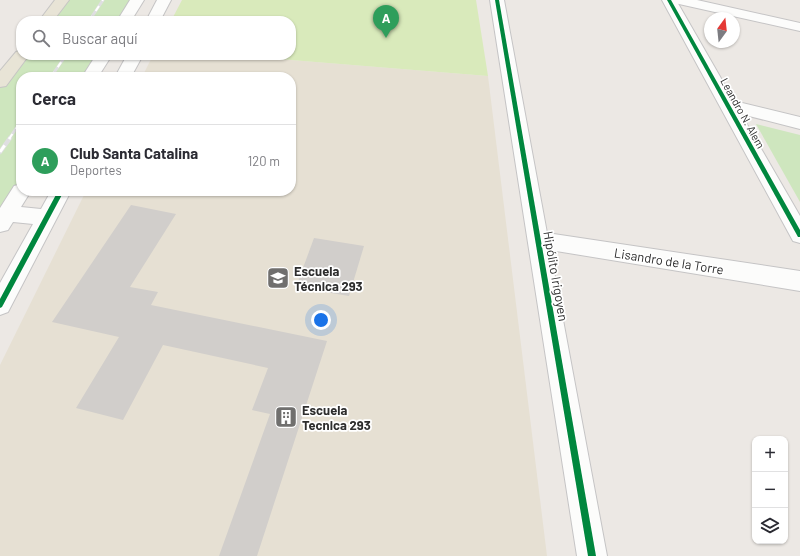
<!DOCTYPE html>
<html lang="es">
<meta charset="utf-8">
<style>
:root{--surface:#fff;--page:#f2f2f3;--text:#2b2b33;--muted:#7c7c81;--line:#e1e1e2;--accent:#2563eb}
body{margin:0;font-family:Barlow,sans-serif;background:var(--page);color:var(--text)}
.controls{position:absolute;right:12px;bottom:12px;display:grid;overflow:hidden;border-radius:8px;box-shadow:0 1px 3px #0004}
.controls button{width:36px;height:36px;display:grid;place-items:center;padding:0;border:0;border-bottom:1px solid var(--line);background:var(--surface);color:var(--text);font:20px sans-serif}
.compass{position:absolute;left:704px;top:12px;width:36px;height:36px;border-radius:50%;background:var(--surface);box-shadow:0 1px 3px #0004;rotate:15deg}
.you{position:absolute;left:321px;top:320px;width:14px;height:14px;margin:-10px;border:3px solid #fff;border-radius:50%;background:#1a73e8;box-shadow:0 0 0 6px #1a73e833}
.badge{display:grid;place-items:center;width:26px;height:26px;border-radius:50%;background:var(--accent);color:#fff;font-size:13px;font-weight:700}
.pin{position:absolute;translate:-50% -33px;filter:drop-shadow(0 1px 2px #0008)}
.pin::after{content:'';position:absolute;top:21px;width:14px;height:12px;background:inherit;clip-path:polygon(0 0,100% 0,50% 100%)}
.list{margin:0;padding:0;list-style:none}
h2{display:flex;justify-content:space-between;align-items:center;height:52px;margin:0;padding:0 16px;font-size:17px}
h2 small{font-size:13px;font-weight:400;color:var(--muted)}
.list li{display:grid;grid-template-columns:26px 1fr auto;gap:12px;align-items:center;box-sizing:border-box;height:72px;padding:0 16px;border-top:1px solid var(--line)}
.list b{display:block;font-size:15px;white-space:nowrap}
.list p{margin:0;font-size:13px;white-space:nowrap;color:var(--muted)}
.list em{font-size:13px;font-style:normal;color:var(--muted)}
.icon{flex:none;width:22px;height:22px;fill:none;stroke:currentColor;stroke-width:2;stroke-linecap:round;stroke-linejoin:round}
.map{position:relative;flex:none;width:800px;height:556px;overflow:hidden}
.search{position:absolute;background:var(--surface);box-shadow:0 1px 3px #0004;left:16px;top:16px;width:280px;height:44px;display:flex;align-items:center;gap:10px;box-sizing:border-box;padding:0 14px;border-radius:16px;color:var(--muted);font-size:15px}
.panel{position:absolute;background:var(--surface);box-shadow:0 1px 3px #0004;left:16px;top:72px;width:280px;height:124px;border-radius:16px}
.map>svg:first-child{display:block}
.education{fill:#e6e0d3}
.green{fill:#cee6be}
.pitch{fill:#d9eabb}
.building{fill:#d1cecb}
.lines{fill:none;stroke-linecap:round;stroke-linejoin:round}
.street-casing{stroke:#c5c4c5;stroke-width:2}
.secondary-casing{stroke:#c5c4c5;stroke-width:2}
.primary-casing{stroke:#c6c5c4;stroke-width:2}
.street{fill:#fcfcfb;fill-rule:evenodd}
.secondary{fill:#fcfcfb;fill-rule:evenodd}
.primary{fill:#e8e4d6;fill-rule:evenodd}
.rail-far1-casing{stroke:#dfdfe1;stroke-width:3}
.rail-casing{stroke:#dfdfe1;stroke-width:4.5}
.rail-far1{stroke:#fff;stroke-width:2;stroke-dasharray:6;stroke-linecap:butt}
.rail{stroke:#fff;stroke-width:3;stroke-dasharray:8;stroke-linecap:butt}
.cycleway-casing{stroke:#fff;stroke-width:2}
.cycleway{fill:#00873e;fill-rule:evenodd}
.labels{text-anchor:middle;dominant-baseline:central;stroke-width:3.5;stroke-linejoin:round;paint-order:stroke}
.far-street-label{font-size:11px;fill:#2e2e2e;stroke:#fff}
.street-label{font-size:13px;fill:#2e2e2e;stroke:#fff}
.poi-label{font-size:13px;font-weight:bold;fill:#2e2e2e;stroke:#fff;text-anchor:start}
</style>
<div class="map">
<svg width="800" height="556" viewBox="0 0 800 556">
<rect width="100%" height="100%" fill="#ece8e4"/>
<path class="education" d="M153,55H229L488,76L547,556H0V365L86,191H291V77H142Z"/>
<g class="green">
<path d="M62,0H137L124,21H46Z"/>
<path d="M21,55H104L90,77H21V191L0,226V82Z"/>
<path d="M756,124L800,135V202Z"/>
</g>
<path class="pitch" d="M182,0H476L488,76L229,55H291V21H171Z"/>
<g class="building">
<path d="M131,205L176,214L130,287L158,292L151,305L327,341L257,556H219L270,414L252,410L268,368L163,345L123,420L76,408L119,337L52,322Z"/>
<path d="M314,238L364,246L349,296L296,287Z"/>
</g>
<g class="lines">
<g class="street-casing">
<g id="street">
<path d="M490,0H504L547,233L800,271V291L550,250L607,556H577Z"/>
<path d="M662,0H676L734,101L800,117V129L741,114L800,216V243L793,241Z"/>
</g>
</g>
<g class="secondary-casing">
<g id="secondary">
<path d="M130,0H144L131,21H117Z"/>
<path d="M157,0H171L160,21H146Z"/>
<path d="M672,0H697L800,23V31L679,4L674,3Z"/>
<path d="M96,55H112L98,77H82Z"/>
<path d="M127,55H143L131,77H115Z"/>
<path d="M21,184V191H31L21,207L41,209L51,191H71L8,312L0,315V283L33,224L13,222L8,230L0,232V208L14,186Z"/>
</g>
</g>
<g class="primary-casing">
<g id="primary">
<path d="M55,0H69L53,21H39Z"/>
<path d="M21,50V55H29L6,86L0,87V71L16,52Z"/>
</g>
</g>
<use href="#street" class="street"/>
<use href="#secondary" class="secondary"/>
<use href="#primary" class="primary"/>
<g class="rail-far1-casing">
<g id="rail-far1">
<path d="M89,21L103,0"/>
<path d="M51,77L66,55"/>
<path d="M9,139L21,121"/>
</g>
</g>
<g class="rail-casing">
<path id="rail" d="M0,152L10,138"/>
</g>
<use href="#rail-far1" class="rail-far1"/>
<use href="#rail" class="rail"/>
<g class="cycleway-casing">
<g id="cycleway">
<path d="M495,0H499L596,556H588Z"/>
<path d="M667,0H671L800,230V237H798Z"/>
<path d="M58,191H64L2,307L0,308V299Z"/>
</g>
</g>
<use href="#cycleway" class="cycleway"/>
</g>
<defs>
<g id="school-square" transform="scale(1.15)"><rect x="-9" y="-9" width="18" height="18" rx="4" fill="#706f6e" stroke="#fff"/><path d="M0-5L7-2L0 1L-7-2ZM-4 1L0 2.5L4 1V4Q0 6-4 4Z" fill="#fff"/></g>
<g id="building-square" transform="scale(1.15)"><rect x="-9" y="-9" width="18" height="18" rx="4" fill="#706f6e" stroke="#fff"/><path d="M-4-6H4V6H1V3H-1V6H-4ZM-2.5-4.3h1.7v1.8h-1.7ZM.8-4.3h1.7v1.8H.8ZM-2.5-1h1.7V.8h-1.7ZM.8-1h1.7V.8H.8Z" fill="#fff"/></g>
</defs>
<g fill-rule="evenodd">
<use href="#school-square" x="278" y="278"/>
<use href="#building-square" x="286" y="417"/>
</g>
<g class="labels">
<g class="far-street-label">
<text transform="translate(743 113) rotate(61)">Leandro N. Alem</text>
</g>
<g class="street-label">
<text transform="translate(669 261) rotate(9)">Lisandro de la Torre</text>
<text transform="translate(556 276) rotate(80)">Hipólito Irigoyen</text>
</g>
<g class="poi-label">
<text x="294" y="271">Escuela<tspan x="294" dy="15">Técnica 293</tspan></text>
<text x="302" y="410">Escuela<tspan x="302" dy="15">Tecnica 293</tspan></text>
</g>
</g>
</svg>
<div class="controls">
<button>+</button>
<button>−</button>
<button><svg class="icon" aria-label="layers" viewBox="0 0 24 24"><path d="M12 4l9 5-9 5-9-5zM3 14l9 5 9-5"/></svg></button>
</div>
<svg class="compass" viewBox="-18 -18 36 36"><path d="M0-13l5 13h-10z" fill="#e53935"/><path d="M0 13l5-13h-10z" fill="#7c7c81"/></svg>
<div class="you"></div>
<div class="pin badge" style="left:386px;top:38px;background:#2e9e5b">A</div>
<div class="search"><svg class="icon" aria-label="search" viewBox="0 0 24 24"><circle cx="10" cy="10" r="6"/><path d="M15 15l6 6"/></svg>Buscar aquí</div>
<section class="panel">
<h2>Cerca<small></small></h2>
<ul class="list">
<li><span class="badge" style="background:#2e9e5b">A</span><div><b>Club Santa Catalina</b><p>Deportes</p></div><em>120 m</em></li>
</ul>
</section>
</div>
